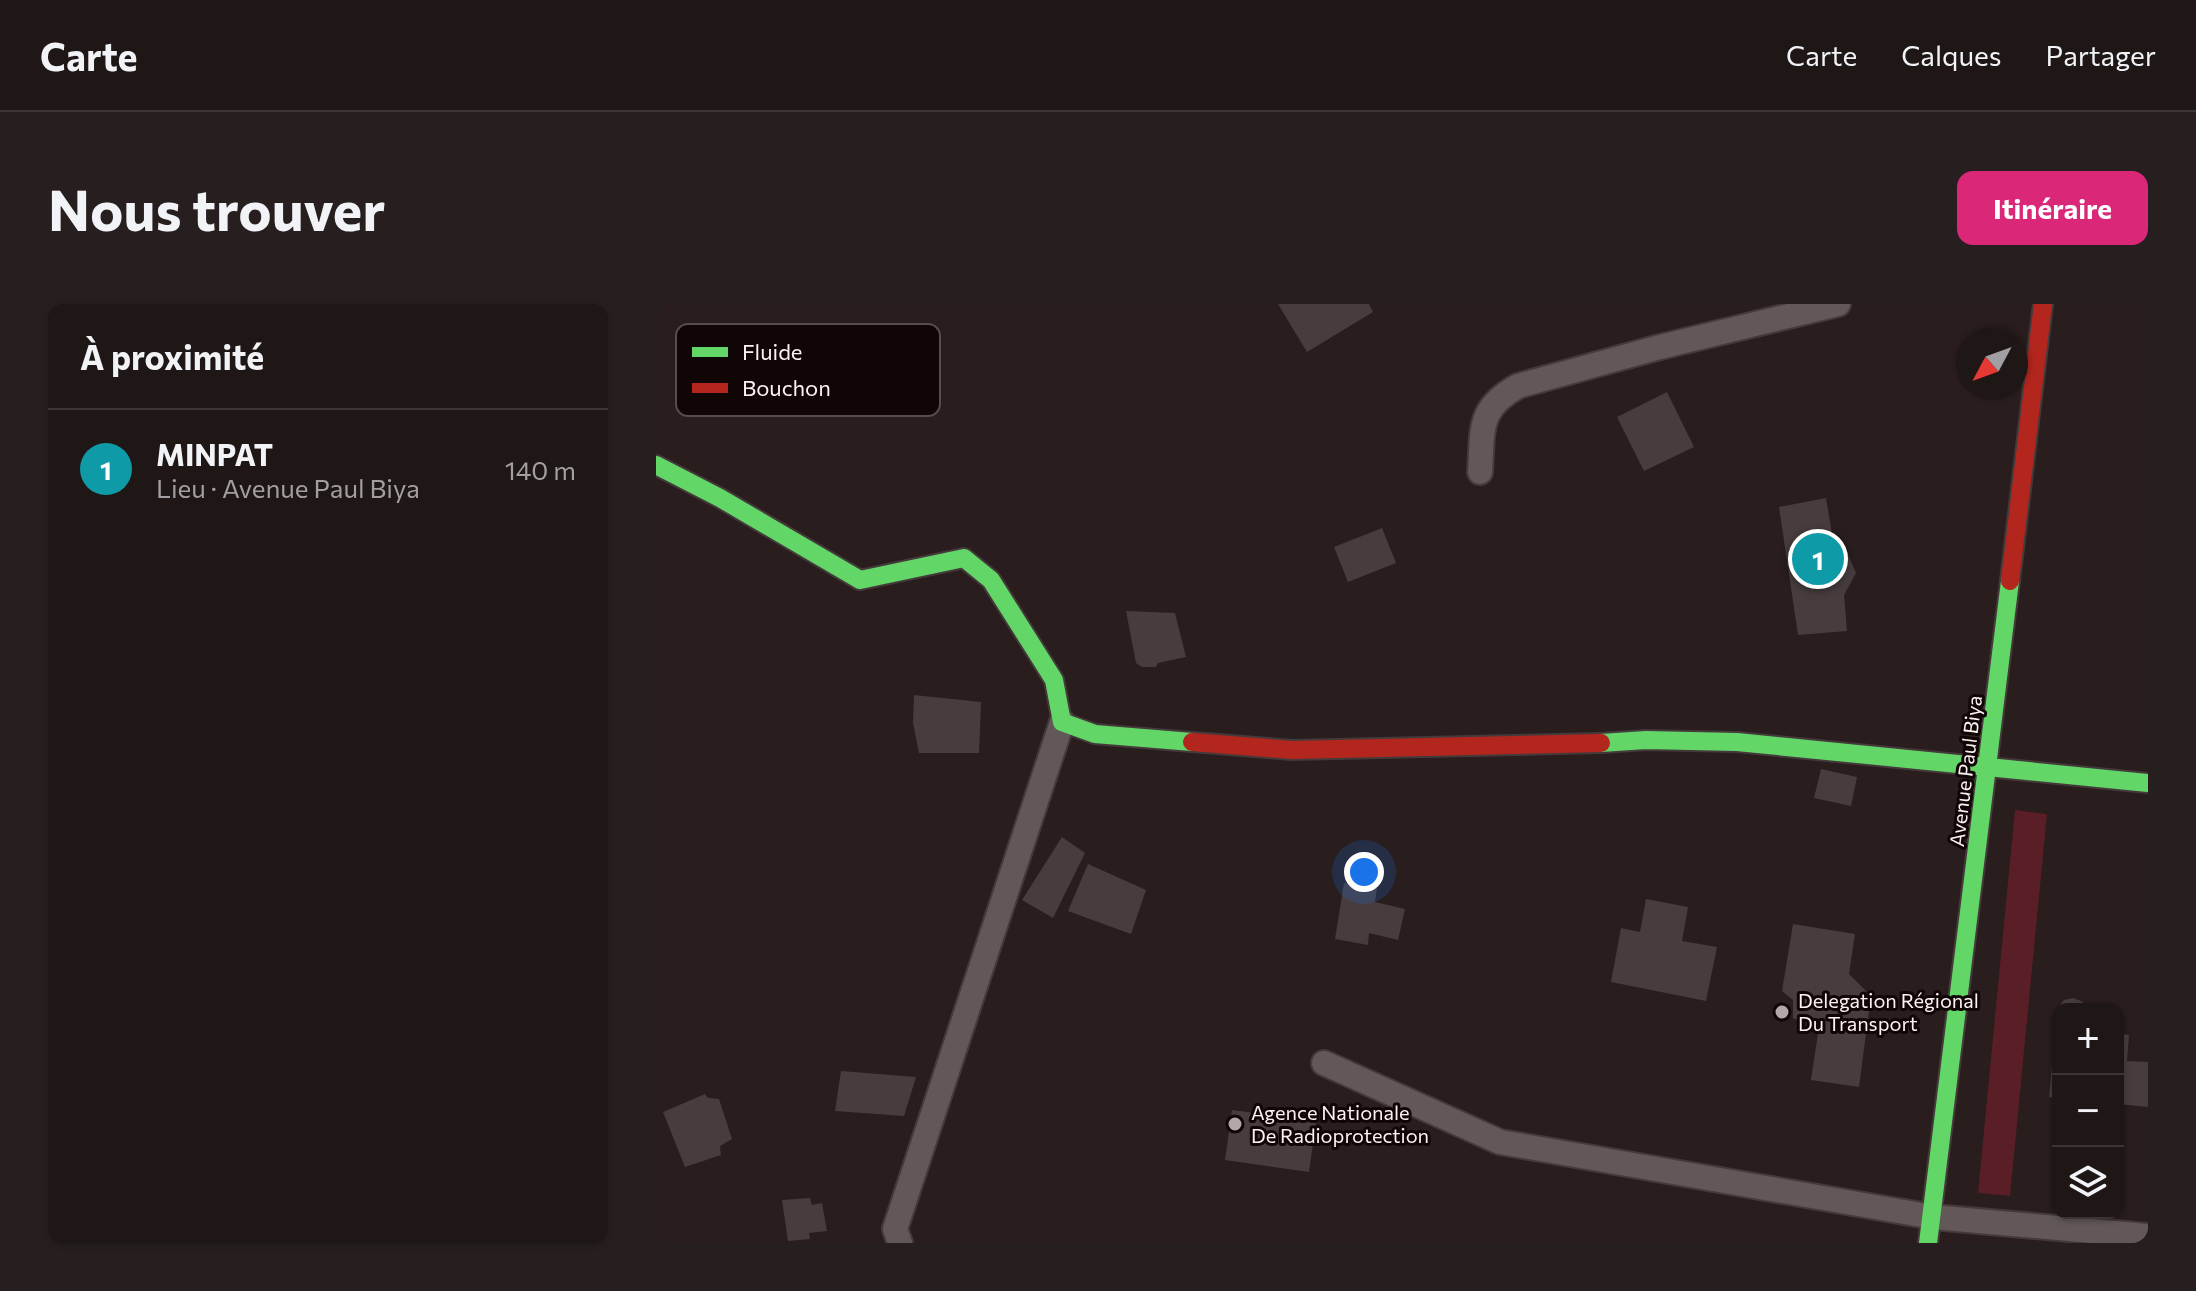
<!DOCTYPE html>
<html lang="fr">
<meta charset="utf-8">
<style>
:root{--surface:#1f1616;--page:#271f1f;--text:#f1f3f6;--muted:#a19fa1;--line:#3c3535;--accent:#db2777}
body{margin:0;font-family:Commissioner,sans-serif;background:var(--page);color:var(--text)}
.controls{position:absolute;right:24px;bottom:24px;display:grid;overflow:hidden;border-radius:16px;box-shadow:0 2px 6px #0004}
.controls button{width:72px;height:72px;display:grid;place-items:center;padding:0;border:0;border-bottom:2px solid var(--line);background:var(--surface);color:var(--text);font:40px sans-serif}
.compass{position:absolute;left:1300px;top:24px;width:72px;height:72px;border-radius:50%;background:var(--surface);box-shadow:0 2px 6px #0004;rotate:229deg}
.you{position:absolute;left:708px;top:568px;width:28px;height:28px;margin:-20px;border:6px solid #fff;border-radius:50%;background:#1a73e8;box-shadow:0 0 0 12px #1a73e833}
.badge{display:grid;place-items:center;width:52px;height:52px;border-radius:50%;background:var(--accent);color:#fff;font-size:26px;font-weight:700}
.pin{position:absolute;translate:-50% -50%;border:4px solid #fff;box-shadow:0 2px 8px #0006}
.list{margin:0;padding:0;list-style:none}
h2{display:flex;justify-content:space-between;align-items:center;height:104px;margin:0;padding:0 32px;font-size:34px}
h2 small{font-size:26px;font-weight:400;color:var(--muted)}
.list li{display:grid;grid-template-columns:52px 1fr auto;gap:24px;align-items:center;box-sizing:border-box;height:120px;padding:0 32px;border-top:2px solid var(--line)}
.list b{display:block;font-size:30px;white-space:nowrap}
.list p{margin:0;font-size:26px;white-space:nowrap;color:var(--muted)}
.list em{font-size:26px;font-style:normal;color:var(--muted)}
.icon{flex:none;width:44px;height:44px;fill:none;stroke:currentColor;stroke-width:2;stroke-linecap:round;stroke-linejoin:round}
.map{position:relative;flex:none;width:1492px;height:939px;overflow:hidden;border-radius:16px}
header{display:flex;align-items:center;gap:48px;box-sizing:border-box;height:112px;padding:0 40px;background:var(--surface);border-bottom:2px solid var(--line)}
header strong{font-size:38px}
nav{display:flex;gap:44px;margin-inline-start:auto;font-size:28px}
.intro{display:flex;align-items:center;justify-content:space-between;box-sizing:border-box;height:192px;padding:0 48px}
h1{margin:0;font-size:56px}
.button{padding:20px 36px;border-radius:16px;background:var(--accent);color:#fff;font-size:28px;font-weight:700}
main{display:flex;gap:48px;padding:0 48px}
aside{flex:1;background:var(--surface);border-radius:16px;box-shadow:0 2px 6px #0004}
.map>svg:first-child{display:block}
.green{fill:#591e26}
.building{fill:#483d3e}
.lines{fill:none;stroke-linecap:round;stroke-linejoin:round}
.street-casing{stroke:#443a3b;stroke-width:28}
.fast-casing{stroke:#443a3b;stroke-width:22}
.jam-casing{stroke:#443a3b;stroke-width:22}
.street{stroke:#625858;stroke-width:24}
.fast{stroke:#63d668;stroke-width:18}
.jam{stroke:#b3261e;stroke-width:18}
.poi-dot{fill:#b3a7a7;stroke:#100606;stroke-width:3}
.labels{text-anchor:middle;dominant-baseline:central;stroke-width:6;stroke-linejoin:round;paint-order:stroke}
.street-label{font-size:20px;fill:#fdf2f2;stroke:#100606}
.poi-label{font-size:20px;fill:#fdf2f2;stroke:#100606;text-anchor:start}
.key{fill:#100606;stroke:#574d4d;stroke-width:2}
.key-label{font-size:22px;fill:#fdf2f2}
</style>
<header>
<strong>Carte</strong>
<nav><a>Carte</a><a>Calques</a><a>Partager</a></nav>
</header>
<div class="intro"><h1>Nous trouver</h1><a class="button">Itinéraire</a></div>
<main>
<aside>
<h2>À proximité<small></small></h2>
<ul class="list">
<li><span class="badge" style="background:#0f9aa8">1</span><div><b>MINPAT</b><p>Lieu · Avenue Paul Biya</p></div><em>140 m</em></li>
</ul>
</aside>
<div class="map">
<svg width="1492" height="939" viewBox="0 0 1492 939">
<rect width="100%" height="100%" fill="#291d1d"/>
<path class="green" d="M1359,506L1391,510L1354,892L1322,889Z"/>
<g class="building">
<path d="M622,0H713L717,8L651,48Z"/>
<path d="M1011,88L1038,143L988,167L961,113Z"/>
<path d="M1170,194L1178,242L1188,241L1200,269L1188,291L1191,327L1142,331L1123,203Z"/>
<path d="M726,224L740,259L692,278L678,243Z"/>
<path d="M470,307L519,309L530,353L502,359L500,363H486L480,359Z"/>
<path d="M258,391L325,398L323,449H263L257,419Z"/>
<path d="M1165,465L1201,473L1195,502L1158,494Z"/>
<path d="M406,533L429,549L397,614L366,596Z"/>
<path d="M432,560L490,586L475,630L412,607Z"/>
<path d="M688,579L721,584L719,598L749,605L742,636L713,629L712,641L679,635Z"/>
<path d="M990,595L1032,603L1026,637L1061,643L1050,697L955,678L965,624L984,628Z"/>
<path d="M1137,620L1199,630L1193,670L1215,692L1203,783L1155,776L1164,716L1146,718L1137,714V696L1126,687Z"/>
<path d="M1417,694L1425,697L1434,705H1401L1408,696Z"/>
<path d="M1400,720H1402V794L1393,793Z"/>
<path d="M1462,729L1473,731L1471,757L1492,758V803L1462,800Z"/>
<path d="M185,767L260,773L248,812L179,807Z"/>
<path d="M49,790L52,794L63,795L76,835L64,842L65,851L29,863L7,808Z"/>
<path d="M576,806L660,817L653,868L569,856Z"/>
<path d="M154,894L156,901L166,899L171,927L153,929L154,935L132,937L126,896Z"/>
</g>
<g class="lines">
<g class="street-casing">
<g id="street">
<path d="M824,168C827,125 821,105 862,82L1004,43L1182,0"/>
<path d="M668,759L844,838L1277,913L1492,932"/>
<path d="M244,939L239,925L406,418"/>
</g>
</g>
<g class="fast-casing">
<g id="fast">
<path d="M0,161L64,194L204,276L308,254L335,276L398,376L406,418L439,430L536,438"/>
<path d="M945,439L990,436L1081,438L1492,479"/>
<path d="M1272,939L1354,277"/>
</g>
</g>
<g class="jam-casing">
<g id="jam">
<path d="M1354,277L1387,0"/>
<path d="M536,438L636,446L945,439"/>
</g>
</g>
<use href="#street" class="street"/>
<use href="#fast" class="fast"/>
<use href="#jam" class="jam"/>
</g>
<g class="poi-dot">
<circle cx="1126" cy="708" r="8"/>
<circle cx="579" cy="820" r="8"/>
</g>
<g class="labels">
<g class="street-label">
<text transform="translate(1309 467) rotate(-83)">Avenue Paul Biya</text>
</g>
<g class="poi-label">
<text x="1142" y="696">Delegation Régional<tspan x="1142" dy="23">Du Transport</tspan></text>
<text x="595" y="808">Agence Nationale<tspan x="595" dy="23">De Radioprotection</tspan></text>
</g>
</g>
<rect x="20" y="20" width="264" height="92" rx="12" class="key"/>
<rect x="36" y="43" width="36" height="10" fill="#63d668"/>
<rect x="36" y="79" width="36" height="10" fill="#b3261e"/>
<g class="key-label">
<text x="86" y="56">Fluide</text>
<text x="86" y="92">Bouchon</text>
</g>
</svg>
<div class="controls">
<button>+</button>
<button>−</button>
<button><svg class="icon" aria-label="layers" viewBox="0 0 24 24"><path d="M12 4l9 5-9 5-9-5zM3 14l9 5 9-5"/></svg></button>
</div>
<svg class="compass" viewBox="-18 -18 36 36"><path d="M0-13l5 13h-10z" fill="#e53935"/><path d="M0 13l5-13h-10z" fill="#a19fa1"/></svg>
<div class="you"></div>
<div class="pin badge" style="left:1162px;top:255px;background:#0f9aa8">1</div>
</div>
</main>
